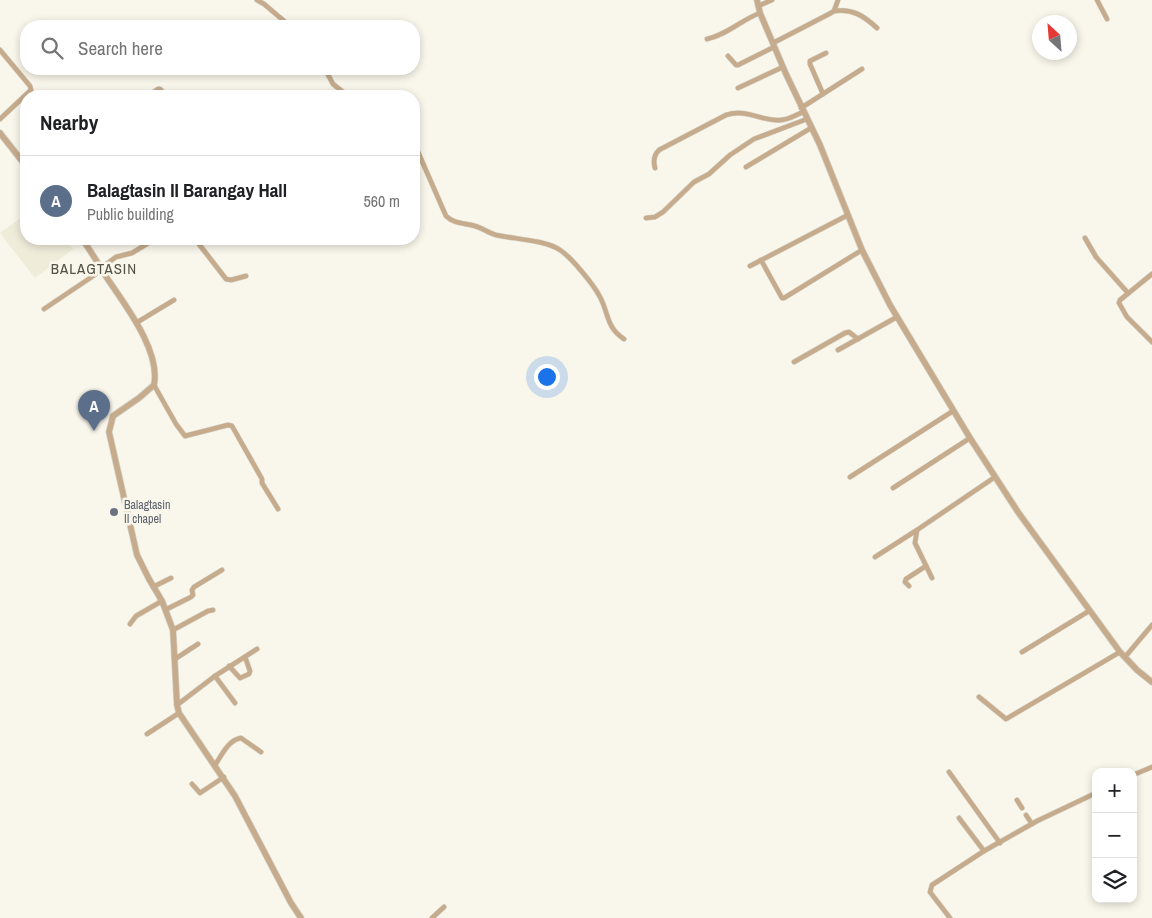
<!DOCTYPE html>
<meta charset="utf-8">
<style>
:root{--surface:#fff;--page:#f6f6f6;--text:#202124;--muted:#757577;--line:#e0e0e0;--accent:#0f766e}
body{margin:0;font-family:"Archivo Narrow",sans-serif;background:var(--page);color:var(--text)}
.controls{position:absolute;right:15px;bottom:15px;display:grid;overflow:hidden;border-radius:10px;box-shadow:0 2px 8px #0003}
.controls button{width:45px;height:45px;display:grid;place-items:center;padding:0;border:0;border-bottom:1px solid var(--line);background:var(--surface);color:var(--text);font:25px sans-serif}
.compass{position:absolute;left:1032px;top:15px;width:45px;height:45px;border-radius:50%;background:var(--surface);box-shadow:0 2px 8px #0003;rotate:334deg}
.you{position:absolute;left:546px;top:376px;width:18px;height:18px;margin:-12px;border:4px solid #fff;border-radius:50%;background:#1a73e8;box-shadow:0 0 0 8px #1a73e833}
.badge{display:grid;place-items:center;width:32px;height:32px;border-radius:50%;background:var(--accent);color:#fff;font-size:16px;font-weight:700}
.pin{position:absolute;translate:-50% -41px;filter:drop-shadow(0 1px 2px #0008)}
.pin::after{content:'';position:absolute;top:26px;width:18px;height:15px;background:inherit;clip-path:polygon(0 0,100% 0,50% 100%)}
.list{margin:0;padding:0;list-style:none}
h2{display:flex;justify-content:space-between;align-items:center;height:65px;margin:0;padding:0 20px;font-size:21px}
h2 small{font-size:16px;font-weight:400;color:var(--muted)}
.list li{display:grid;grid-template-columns:32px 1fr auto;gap:15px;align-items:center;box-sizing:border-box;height:90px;padding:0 20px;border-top:1px solid var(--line)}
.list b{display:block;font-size:19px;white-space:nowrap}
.list p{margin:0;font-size:16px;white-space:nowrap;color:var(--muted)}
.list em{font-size:16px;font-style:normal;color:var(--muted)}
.icon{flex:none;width:28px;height:28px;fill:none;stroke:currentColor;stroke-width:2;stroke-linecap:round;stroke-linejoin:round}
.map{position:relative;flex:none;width:1152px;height:918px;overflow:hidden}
.search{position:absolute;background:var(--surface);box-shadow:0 2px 8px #0003;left:20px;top:20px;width:400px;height:55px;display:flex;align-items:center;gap:12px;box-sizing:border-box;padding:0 18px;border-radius:20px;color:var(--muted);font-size:19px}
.panel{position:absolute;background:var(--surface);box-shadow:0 2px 8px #0003;left:20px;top:90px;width:400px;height:155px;border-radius:20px}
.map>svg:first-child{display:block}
.built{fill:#f0ecda}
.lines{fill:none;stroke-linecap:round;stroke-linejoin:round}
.minor-casing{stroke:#d4d1c7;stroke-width:5.5}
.tertiary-casing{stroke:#d4d1c7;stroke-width:7}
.minor{stroke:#c6ac8c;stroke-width:4.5}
.tertiary{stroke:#c6ac8c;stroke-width:5.5}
.worship-dot{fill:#6b7280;stroke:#f9f6eb;stroke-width:2}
.labels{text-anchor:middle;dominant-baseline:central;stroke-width:5;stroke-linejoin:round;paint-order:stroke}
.worship-label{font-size:12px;fill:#5b616d;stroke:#f9f6eb;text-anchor:start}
.quarter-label{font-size:15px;letter-spacing:1px;fill:#545349;stroke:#f9f6eb}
</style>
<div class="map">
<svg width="1152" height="918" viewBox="0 0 1152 918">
<rect width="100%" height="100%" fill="#f9f6eb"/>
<path class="built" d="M26,214V239H66L73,249L35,278L0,233Z"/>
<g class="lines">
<g class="minor-casing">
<g id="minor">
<path d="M257,0L264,4L290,26"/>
<path d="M1097,0L1107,19"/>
<path d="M758,6L772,0"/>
<path d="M834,11C852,8 864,16 877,28"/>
<path d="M707,39C727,35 741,20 760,13"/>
<path d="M773,43L831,13L834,11L838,0"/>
<path d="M0,50L30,86L31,90L0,119"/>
<path d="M728,56L736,65H738L774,47"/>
<path d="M325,69L333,84L348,96"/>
<path d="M738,88L783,67"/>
<path d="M823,94L810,64V61L826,53"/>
<path d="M148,96L158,89H160L167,96"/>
<path d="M801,108L862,69"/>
<path d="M414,146L418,152L446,216C454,224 465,223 475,226C482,228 489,233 496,235C514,239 545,240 560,250C571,257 594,285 600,297C609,314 606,327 624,339"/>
<path d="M746,167L811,128"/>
<path d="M655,168C653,161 654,155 659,150L726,115C747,108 762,122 781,120C788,120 796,115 803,112"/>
<path d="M646,218L655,217L663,212L694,182L709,174L730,155L754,139L807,119"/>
<path d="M1085,238L1096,257L1128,293"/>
<path d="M195,239L226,279L231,280L246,276"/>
<path d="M761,260L782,298H784L862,250"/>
<path d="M750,266L848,215"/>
<path d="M101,268L116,257L132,253L155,239"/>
<path d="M1152,274L1120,300L1119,303L1127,317L1152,342"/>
<path d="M44,309L102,270"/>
<path d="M136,323L174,300"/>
<path d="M838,350L897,317"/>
<path d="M794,362L845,333L849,332L858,339"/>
<path d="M154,385L176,424L185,436L228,425L232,426L262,479V483L278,509"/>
<path d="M850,477L953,411"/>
<path d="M893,488L970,438"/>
<path d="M875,557L917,530"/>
<path d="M932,578L915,543L917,530L995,477"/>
<path d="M909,586L905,582L906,579L926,566"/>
<path d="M153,587L171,578"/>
<path d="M165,610L191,597L193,595L192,590L194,587L222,570"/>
<path d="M130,624L136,616L162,601"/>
<path d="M173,630L208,611L213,610"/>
<path d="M1022,652L1089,611"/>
<path d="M1125,657L1152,625"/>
<path d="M175,659L198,644"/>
<path d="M229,666L240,678L249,674L250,671L245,657"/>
<path d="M215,676L235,703"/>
<path d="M979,697L1006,719L1120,652"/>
<path d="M177,705L215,676L257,649"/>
<path d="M147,734L179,713"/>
<path d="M215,765C222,755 228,740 241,738L261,752"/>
<path d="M949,772L1000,843"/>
<path d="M1133,775L1152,767"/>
<path d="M192,784L200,793L224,777"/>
<path d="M1017,800L1022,808"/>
<path d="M1026,815L1032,824"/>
<path d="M959,818L984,851"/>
<path d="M432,918L444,907"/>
<path d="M950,918L930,892L932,885L984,851L1037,821L1096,793"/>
</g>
</g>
<g class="tertiary-casing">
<g id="tertiary">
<path d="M757,0L760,13L786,74L820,145L862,250L890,305L970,438L1018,512L1120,652L1137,670L1152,682"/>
<path d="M0,133L26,166"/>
<path d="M82,239C91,251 99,265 107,278C125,305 161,351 154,385L139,398L113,416L109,432L137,555L149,579L162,601L173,630L177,705L179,713L235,796L291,903L301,918"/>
</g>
</g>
<use href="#minor" class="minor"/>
<use href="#tertiary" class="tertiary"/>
</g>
<circle class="worship-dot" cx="114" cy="512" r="5"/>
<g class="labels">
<g class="worship-label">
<text x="124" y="505">Balagtasin<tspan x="124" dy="14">II chapel</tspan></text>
</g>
<g class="quarter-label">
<text x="94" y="268">BALAGTASIN</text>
</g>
</g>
</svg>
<div class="controls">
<button>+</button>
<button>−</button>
<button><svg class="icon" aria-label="layers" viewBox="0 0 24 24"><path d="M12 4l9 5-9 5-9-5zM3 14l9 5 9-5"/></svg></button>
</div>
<svg class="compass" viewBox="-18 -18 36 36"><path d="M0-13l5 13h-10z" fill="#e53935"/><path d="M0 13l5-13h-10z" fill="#757577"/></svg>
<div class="you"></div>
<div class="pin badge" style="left:94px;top:431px;background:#5c6f8a">A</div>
<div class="search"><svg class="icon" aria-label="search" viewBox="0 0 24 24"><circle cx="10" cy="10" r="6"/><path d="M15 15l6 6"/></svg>Search here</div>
<section class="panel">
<h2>Nearby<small></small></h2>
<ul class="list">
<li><span class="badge" style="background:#5c6f8a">A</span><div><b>Balagtasin II Barangay Hall</b><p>Public building</p></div><em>560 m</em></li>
</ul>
</section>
</div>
